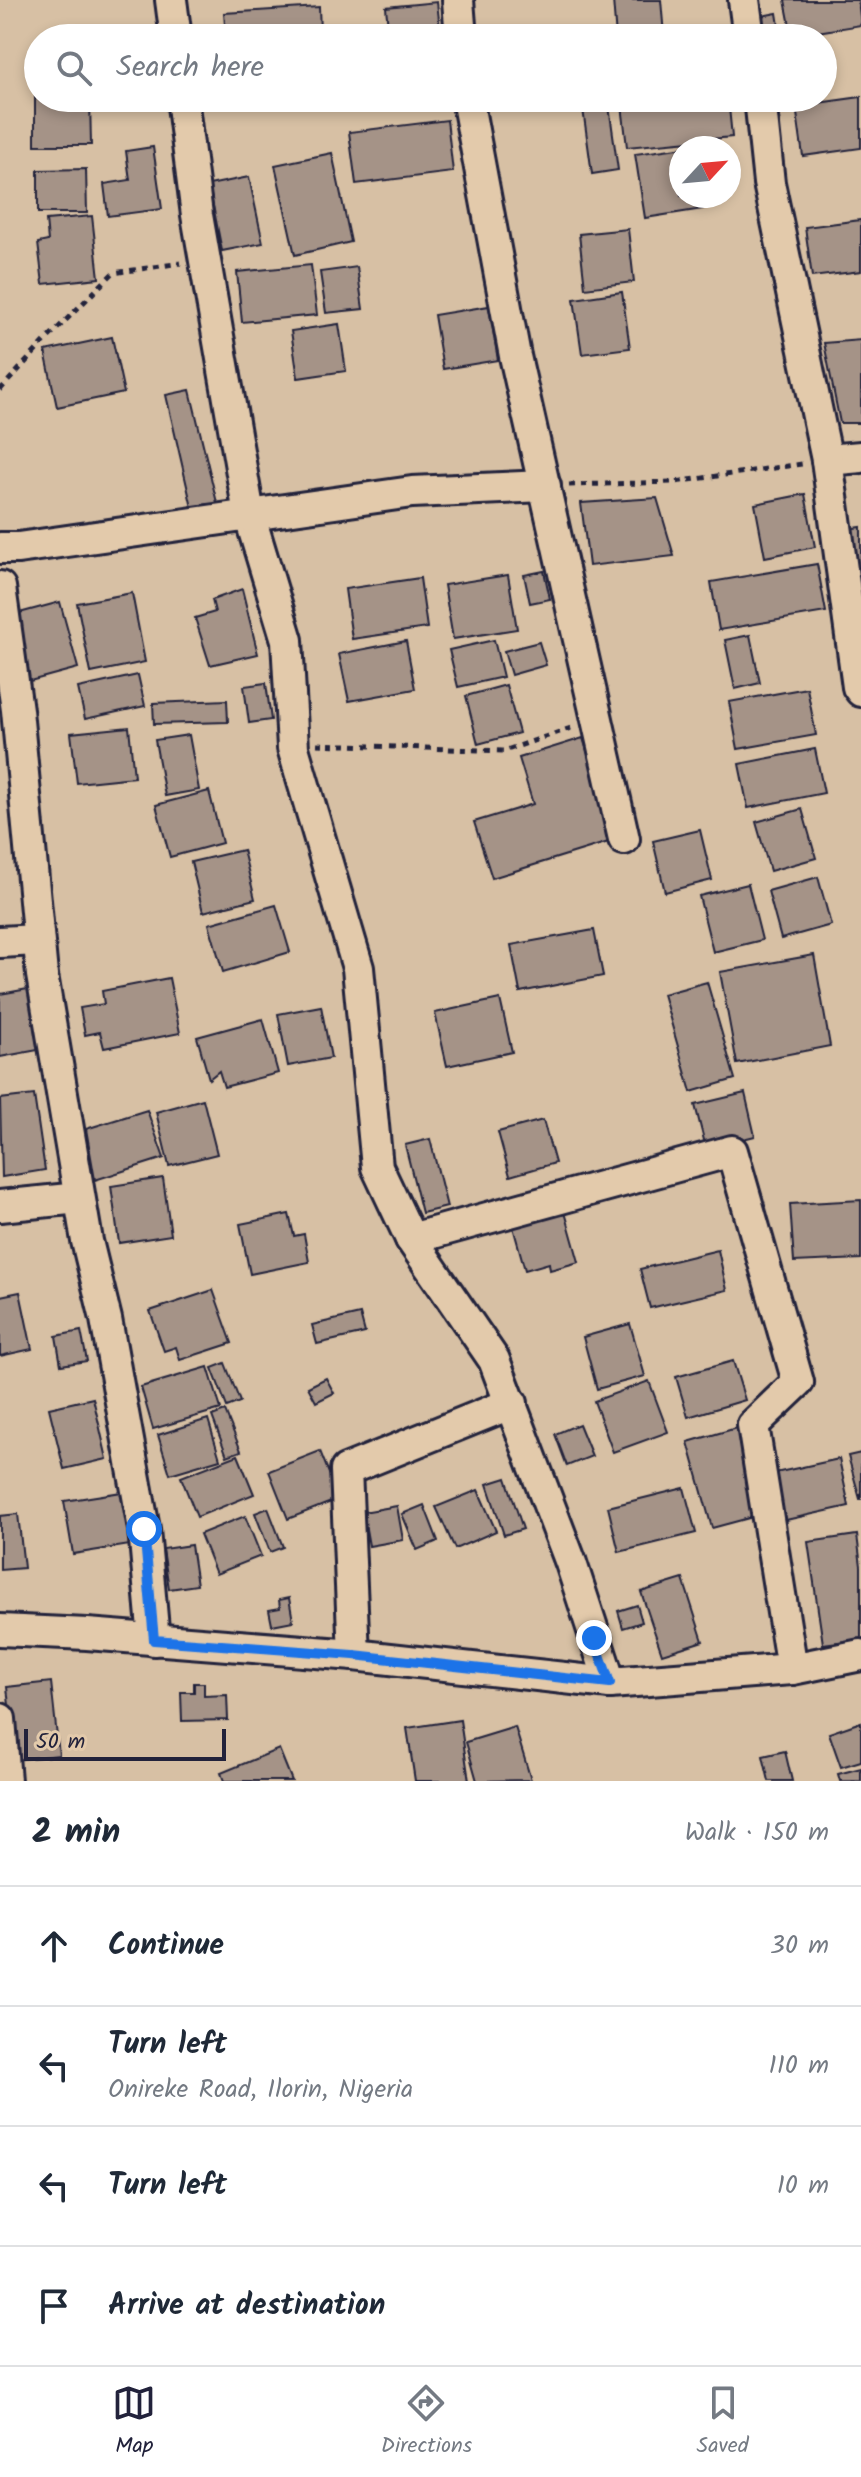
<!DOCTYPE html>
<meta charset="utf-8">
<style>
:root{--surface:#fff;--page:#f6f6f7;--text:#1f2937;--muted:#747a83;--line:#e0e1e3;--accent:#22223b}
body{margin:0;font-family:Kalam,sans-serif;background:var(--page);color:var(--text)}
.compass{position:absolute;left:669px;top:136px;width:72px;height:72px;border-radius:50%;background:var(--surface);box-shadow:0 4px 12px #0003;rotate:64deg}
.scale{position:absolute;left:24px;bottom:20px;width:202px;box-sizing:border-box;padding-left:8px;border:4px solid #22223b;border-top:0;font-size:22px;line-height:28px;white-space:nowrap;color:#22223b;-webkit-text-stroke:6px #e3caab;paint-order:stroke}
.stop{position:absolute;width:24px;height:24px;margin:-18px;border:6px solid #1a73e8;border-radius:50%;background:#fff}
.stop.end{background:#1a73e8;border-color:#fff;box-shadow:0 2px 8px #0008}
.list{margin:0;padding:0;list-style:none}
h2{display:flex;justify-content:space-between;align-items:center;height:104px;margin:0;padding:0 32px;font-size:34px}
h2 small{font-size:26px;font-weight:400;color:var(--muted)}
.list li{display:grid;grid-template-columns:52px 1fr auto;gap:24px;align-items:center;box-sizing:border-box;height:120px;padding:0 32px;border-top:2px solid var(--line)}
.list b{display:block;font-size:30px;white-space:nowrap}
.list p{margin:0;font-size:26px;white-space:nowrap;color:var(--muted)}
.list em{font-size:26px;font-style:normal;color:var(--muted)}
.icon{flex:none;width:44px;height:44px;fill:none;stroke:currentColor;stroke-width:2;stroke-linecap:round;stroke-linejoin:round}
.map{position:relative;flex:none;width:861px;height:1781px;overflow:hidden}
.search{position:absolute;background:var(--surface);box-shadow:0 4px 12px #0003;left:24px;right:24px;top:24px;height:88px;display:flex;align-items:center;gap:20px;box-sizing:border-box;padding:0 28px;border-radius:44px;color:var(--muted);font-size:30px}
.sheet{height:584px;background:var(--surface)}
nav{display:flex;justify-content:space-around;align-items:center;box-sizing:border-box;height:112px;border-top:2px solid var(--line);background:var(--surface);font-size:22px;color:var(--muted)}
nav a{display:grid;justify-items:center;gap:4px}
nav .on{color:var(--accent)}
.map>svg:first-child{display:block}
.building{fill:#a59387;stroke:#22223b;stroke-width:2}
.lines{fill:none;stroke-linecap:round;stroke-linejoin:round}
.minor-casing{stroke:#22223b;stroke-width:36}
.path{stroke:#22223b;stroke-width:5;stroke-dasharray:6 6;stroke-linecap:butt}
.minor{stroke:#e3caab;stroke-width:30}
.route{stroke:#1a73e8;stroke-width:10}
</style>
<div class="map">
<svg width="861" height="1781" viewBox="0 0 861 1781">
<rect width="100%" height="100%" fill="#d7c0a4"/>
<filter id="ink" filterUnits="userSpaceOnUse"><feTurbulence type="fractalNoise" baseFrequency=".0125" numOctaves="2"/><feDisplacementMap in="SourceGraphic" scale="16" xChannelSelector="R" yChannelSelector="G"/><feConvolveMatrix kernelMatrix="1 2 1 2 8 2 1 2 1" color-interpolation-filters="sRGB"/></filter>
<g filter="url(#ink)">
<g class="building">
<path d="M613,0H661L664,35L616,38Z"/>
<path d="M785,0H858L861,25L792,36Z"/>
<path d="M437,2L441,38H389L386,7Z"/>
<path d="M319,7L320,32L226,38L224,13Z"/>
<path d="M777,13L781,38H760L756,17Z"/>
<path d="M35,67H38V98H90L91,145H35Z"/>
<path d="M861,97V148L803,156L796,106Z"/>
<path d="M698,98H728L732,137L627,147L622,105Z"/>
<path d="M609,106L618,170L592,174L583,109Z"/>
<path d="M447,120L453,172L356,184L349,132Z"/>
<path d="M693,146V148H681V196H701L703,209L645,218L635,154Z"/>
<path d="M153,147L162,209L108,216L104,184L130,180L126,151Z"/>
<path d="M332,153L351,242L295,255L275,165Z"/>
<path d="M86,169L87,213H38V170Z"/>
<path d="M249,177L263,243L222,251L209,185Z"/>
<path d="M92,216L99,278L43,284L38,243L48,241L46,220Z"/>
<path d="M861,220V271L812,277L805,227Z"/>
<path d="M628,229L634,282L585,288L579,234Z"/>
<path d="M311,265L317,315L242,322L237,272Z"/>
<path d="M357,267L363,309L326,313L320,272Z"/>
<path d="M622,292L630,348L582,354L574,299Z"/>
<path d="M489,306L498,360L443,369L434,315Z"/>
<path d="M339,324L346,371L298,378L291,331Z"/>
<path d="M112,337L124,393L57,407L45,351Z"/>
<path d="M861,340V423H840L824,343Z"/>
<path d="M190,390L218,507L193,512L166,395Z"/>
<path d="M805,494L815,547L765,557L755,504Z"/>
<path d="M657,498L674,556L589,566L581,503Z"/>
<path d="M861,527V589L856,590L847,529Z"/>
<path d="M817,564L826,612L719,630L711,582Z"/>
<path d="M544,571L550,599L530,603L524,575Z"/>
<path d="M508,575L517,629L453,639L444,585Z"/>
<path d="M420,578L427,628L352,639L345,589Z"/>
<path d="M242,589L258,654L210,665L195,618L215,612L212,600Z"/>
<path d="M132,593L145,662L91,673L77,603Z"/>
<path d="M60,602L78,668L30,681L12,615Z"/>
<path d="M750,635L760,683L735,689L725,640Z"/>
<path d="M494,640L503,677L458,687L449,650Z"/>
<path d="M406,641L415,689L349,701L339,654Z"/>
<path d="M539,642L546,665L511,675L504,651Z"/>
<path d="M138,675L145,706L85,719L78,688Z"/>
<path d="M266,683L271,720L249,723L244,686Z"/>
<path d="M506,685L519,733L478,744L466,696Z"/>
<path d="M807,688L816,735L738,749L729,702Z"/>
<path d="M227,700L228,722L154,724L153,703Z"/>
<path d="M129,727L134,777L77,783L71,733Z"/>
<path d="M189,735L199,790L165,796L155,740Z"/>
<path d="M583,738L615,840L492,878L474,822L533,804L519,758Z"/>
<path d="M815,749L824,793L748,808L739,764Z"/>
<path d="M209,791L222,843L170,857L156,805Z"/>
<path d="M802,809L816,858L770,871L756,822Z"/>
<path d="M700,830L712,880L665,892L653,841Z"/>
<path d="M243,850L255,899L203,912L191,862Z"/>
<path d="M818,877L831,925L781,939L768,891Z"/>
<path d="M748,884L762,940L713,952L699,896Z"/>
<path d="M276,905L290,952L223,972L209,924Z"/>
<path d="M594,930L603,976L520,992L511,945Z"/>
<path d="M814,955L830,1046L737,1064L720,972Z"/>
<path d="M169,978L180,1033L104,1048L100,1032L85,1035L80,1008L104,1004L102,991Z"/>
<path d="M707,982L735,1079L691,1092L663,994Z"/>
<path d="M28,989L38,1050L0,1057V994Z"/>
<path d="M500,999L512,1052L447,1066L435,1013Z"/>
<path d="M321,1006L331,1058L288,1066L278,1014Z"/>
<path d="M263,1019L278,1073L224,1087L219,1071L209,1079L197,1037Z"/>
<path d="M745,1093L755,1136L706,1148L695,1105Z"/>
<path d="M34,1095L45,1170L2,1177L0,1099Z"/>
<path d="M203,1099L217,1154L169,1166L156,1112Z"/>
<path d="M147,1110L164,1158L95,1180L86,1129Z"/>
<path d="M543,1120L555,1163L510,1176L498,1132Z"/>
<path d="M430,1139L447,1207L422,1213L405,1145Z"/>
<path d="M163,1178L171,1235L119,1243L111,1186Z"/>
<path d="M861,1200V1259L794,1262L790,1204Z"/>
<path d="M565,1212L579,1262L550,1270L549,1263L525,1270L513,1227Z"/>
<path d="M289,1214L294,1236L304,1234L309,1262L250,1274L240,1224Z"/>
<path d="M718,1250L727,1290L650,1308L640,1269Z"/>
<path d="M213,1290L232,1343L180,1360L176,1347L164,1351L150,1311Z"/>
<path d="M20,1292L32,1349L0,1356V1296Z"/>
<path d="M360,1314L365,1333L317,1344L312,1325Z"/>
<path d="M630,1324L645,1376L597,1389L583,1337Z"/>
<path d="M81,1331L87,1361L61,1365L56,1336Z"/>
<path d="M733,1361L745,1400L688,1417L676,1377Z"/>
<path d="M225,1363L240,1402L227,1407L212,1368Z"/>
<path d="M208,1367L221,1409L153,1429L141,1387Z"/>
<path d="M326,1378L334,1393L316,1402L308,1387Z"/>
<path d="M649,1381L668,1432L613,1452L594,1401Z"/>
<path d="M93,1398L107,1459L64,1469L49,1408Z"/>
<path d="M225,1411L241,1451L227,1456L212,1416Z"/>
<path d="M208,1419L220,1459L170,1474L158,1435Z"/>
<path d="M579,1424L592,1456L567,1466L555,1434Z"/>
<path d="M740,1427L764,1514L712,1528L688,1442Z"/>
<path d="M320,1451L339,1499L288,1519L269,1471Z"/>
<path d="M861,1453V1499H860L848,1456Z"/>
<path d="M238,1455L254,1494L197,1517L181,1477Z"/>
<path d="M839,1459L849,1506L777,1522L766,1475Z"/>
<path d="M506,1478L523,1529L504,1535L487,1484Z"/>
<path d="M684,1488L696,1533L619,1552L608,1507Z"/>
<path d="M478,1490L496,1531L455,1549L436,1507Z"/>
<path d="M122,1492L130,1545L73,1554L64,1501Z"/>
<path d="M424,1505L438,1541L417,1550L402,1514Z"/>
<path d="M397,1506L403,1540L369,1546L363,1512Z"/>
<path d="M268,1508L283,1547L270,1552L255,1513Z"/>
<path d="M18,1514L24,1568L0,1570V1516Z"/>
<path d="M245,1516L261,1556L216,1574L200,1534Z"/>
<path d="M857,1535L861,1566V1639L823,1644L808,1542Z"/>
<path d="M191,1545L197,1585L169,1589L163,1549Z"/>
<path d="M683,1579L703,1641L662,1654L641,1592Z"/>
<path d="M289,1598L293,1621L272,1625L269,1610L280,1608L279,1600Z"/>
<path d="M637,1605L642,1622L623,1628L618,1611Z"/>
<path d="M51,1682L59,1755L15,1760L7,1687Z"/>
<path d="M194,1683H204V1696L227,1695L228,1720L182,1721L181,1692H194Z"/>
<path d="M460,1720L469,1781H415L407,1728Z"/>
<path d="M861,1722V1761L841,1767L829,1733Z"/>
<path d="M515,1727L531,1780L477,1781L466,1742Z"/>
<path d="M279,1749L292,1781H224L221,1773Z"/>
<path d="M785,1751L792,1781H769L763,1756Z"/>
<path d="M861,1768V1781H840L838,1774Z"/>
</g>
<g class="lines">
<g class="minor-casing">
<g id="minor">
<path d="M171,0L176,38"/>
<path d="M458,0L461,38"/>
<path d="M744,0L749,38"/>
<path d="M182,98L197,215L249,514L287,640L293,748L358,968L377,1167L411,1239L494,1360L571,1563L610,1683"/>
<path d="M467,98L515,356L624,839"/>
<path d="M760,98L769,183L827,460L861,457"/>
<path d="M827,460L858,687L861,691"/>
<path d="M0,548H18L412,492L545,486"/>
<path d="M0,587L17,710L42,975L87,1241L106,1319L144,1529L154,1640"/>
<path d="M0,942L37,940"/>
<path d="M0,1206L79,1198"/>
<path d="M411,1239L732,1151L798,1382L753,1425L792,1669"/>
<path d="M0,1630L87,1634L354,1655L610,1683L792,1669L861,1655"/>
<path d="M354,1655L346,1470L512,1403"/>
<path d="M0,1719L5,1781"/>
</g>
</g>
<g class="path">
<path d="M0,390L47,339L113,273L181,263"/>
<path d="M569,485L675,482L802,464"/>
<path d="M317,744L504,751L571,728"/>
</g>
<use href="#minor" class="minor"/>
</g>
</g>
<g class="lines" filter="url(#ink)">
<path class="route" d="M144,1529L154,1640L354,1655L610,1683L594,1638"/>
</g>
</svg>
<svg class="compass" viewBox="-18 -18 36 36"><path d="M0-13l5 13h-10z" fill="#e53935"/><path d="M0 13l5-13h-10z" fill="#747a83"/></svg>
<div class="scale">50 m</div>
<div class="stop" style="left:144px;top:1529px"></div>
<div class="stop end" style="left:594px;top:1638px"></div>
<div class="search"><svg class="icon" aria-label="search" viewBox="0 0 24 24"><circle cx="10" cy="10" r="6"/><path d="M15 15l6 6"/></svg>Search here</div>
</div>
<section class="sheet">
<h2>2 min<small>Walk · 150 m</small></h2>
<ul class="list">
<li><svg class="icon" aria-label="ahead" viewBox="0 0 24 24"><path d="M12 20V5M6 11l6-6 6 6"/></svg><div><b>Continue</b></div><em>30 m</em></li>
<li><svg class="icon" aria-label="left" viewBox="0 0 24 24"><path d="M17 20v-9H6M10 6l-5 5 5 5"/></svg><div><b>Turn left</b><p>Onireke Road, Ilorin, Nigeria</p></div><em>110 m</em></li>
<li><svg class="icon" aria-label="left" viewBox="0 0 24 24"><path d="M17 20v-9H6M10 6l-5 5 5 5"/></svg><div><b>Turn left</b></div><em>10 m</em></li>
<li><svg class="icon" aria-label="arrive" viewBox="0 0 24 24"><path d="M6 21V4h12l-3 4 3 4H6"/></svg><div><b>Arrive at destination</b></div></li>
</ul>
</section>
<nav>
<a class="on"><svg class="icon" aria-label="map" viewBox="0 0 24 24"><path d="M3 6l6-2 6 2 6-2v14l-6 2-6-2-6 2zM9 4v14M15 6v14"/></svg>Map</a>
<a><svg class="icon" aria-label="directions" viewBox="0 0 24 24"><path d="M12 3l9 9-9 9-9-9zM9 14v-3h6M13 9l2 2-2 2"/></svg>Directions</a>
<a><svg class="icon" aria-label="saved" viewBox="0 0 24 24"><path d="M7 4h10v16l-5-4-5 4z"/></svg>Saved</a>
</nav>
